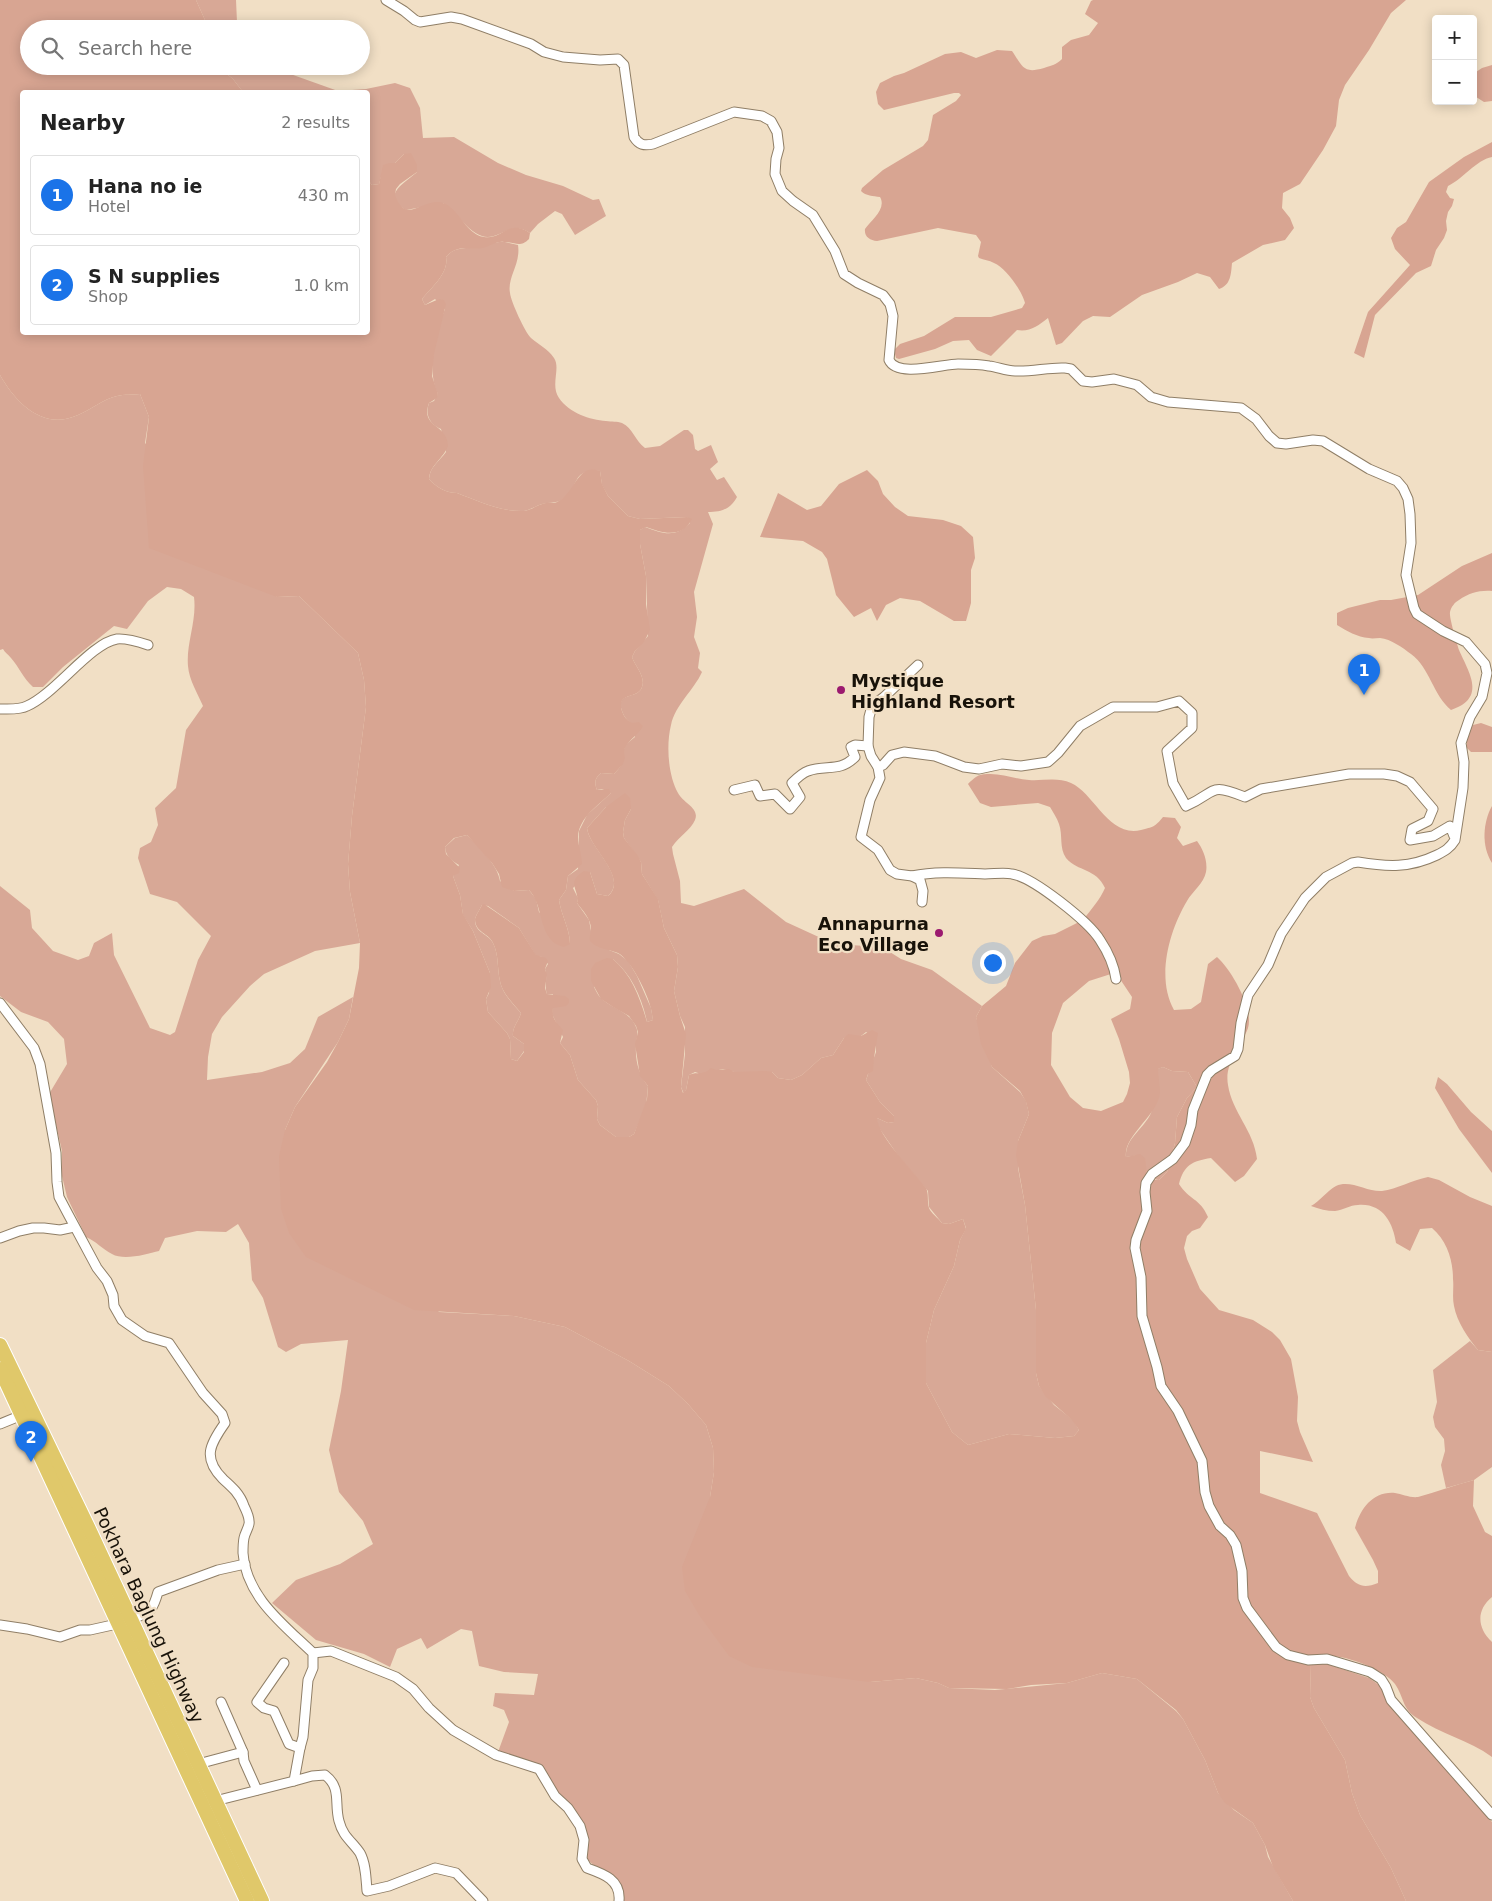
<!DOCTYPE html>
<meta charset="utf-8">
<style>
:root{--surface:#fff;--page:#f6f6f6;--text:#222;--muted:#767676;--line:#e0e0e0;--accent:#1a73e8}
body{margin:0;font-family:"DejaVu Sans",sans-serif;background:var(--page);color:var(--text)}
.controls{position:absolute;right:15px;top:15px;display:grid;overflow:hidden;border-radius:5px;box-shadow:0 2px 12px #0003}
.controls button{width:45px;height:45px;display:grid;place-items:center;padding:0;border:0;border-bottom:1px solid var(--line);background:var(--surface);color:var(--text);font:25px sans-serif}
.you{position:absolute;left:992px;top:962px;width:18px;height:18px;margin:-12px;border:4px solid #fff;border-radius:50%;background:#1a73e8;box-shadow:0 0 0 8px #1a73e833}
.badge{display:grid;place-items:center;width:32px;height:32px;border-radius:50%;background:var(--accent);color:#fff;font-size:16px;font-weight:700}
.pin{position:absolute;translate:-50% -41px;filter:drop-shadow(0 1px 2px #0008)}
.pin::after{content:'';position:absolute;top:26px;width:18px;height:15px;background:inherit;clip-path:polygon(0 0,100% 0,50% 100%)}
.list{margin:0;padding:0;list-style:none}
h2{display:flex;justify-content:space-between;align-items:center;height:65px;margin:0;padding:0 20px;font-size:21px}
h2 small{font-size:16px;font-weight:400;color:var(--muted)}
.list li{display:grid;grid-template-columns:32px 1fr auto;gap:15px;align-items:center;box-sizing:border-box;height:80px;margin:0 10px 10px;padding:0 10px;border:1px solid var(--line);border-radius:5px}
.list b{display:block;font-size:19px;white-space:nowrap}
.list p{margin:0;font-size:16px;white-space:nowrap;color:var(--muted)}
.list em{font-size:16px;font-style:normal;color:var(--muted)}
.icon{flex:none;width:28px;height:28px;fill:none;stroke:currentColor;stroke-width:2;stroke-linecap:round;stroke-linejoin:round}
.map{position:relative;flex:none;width:1492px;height:1901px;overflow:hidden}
.search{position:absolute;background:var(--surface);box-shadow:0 2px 12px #0003;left:20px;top:20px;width:350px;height:55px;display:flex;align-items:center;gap:12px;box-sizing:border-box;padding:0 18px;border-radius:28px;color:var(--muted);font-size:19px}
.panel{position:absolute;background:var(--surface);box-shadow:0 2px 12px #0003;left:20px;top:90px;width:350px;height:245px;border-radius:5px}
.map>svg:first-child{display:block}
.green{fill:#d8a896}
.forest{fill:#d8a592;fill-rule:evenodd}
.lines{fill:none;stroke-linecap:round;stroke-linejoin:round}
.minor-casing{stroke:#8f7e66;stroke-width:11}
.trunk-casing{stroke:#fff;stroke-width:16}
.minor{stroke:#fff;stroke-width:9}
.trunk{stroke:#e0c86a;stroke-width:14}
.poi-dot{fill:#9b1a6f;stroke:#f1dfc5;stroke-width:2}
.labels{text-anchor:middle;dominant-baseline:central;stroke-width:4.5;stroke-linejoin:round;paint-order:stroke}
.poi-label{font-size:18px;font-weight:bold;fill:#181209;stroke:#f1dfc5;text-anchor:start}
.street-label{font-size:18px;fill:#181209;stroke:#f1dfc5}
</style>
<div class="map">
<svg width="1492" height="1901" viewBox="0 0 1492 1901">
<rect width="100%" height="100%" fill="#f1dfc5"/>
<g class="green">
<path d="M196,0H236L237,22L242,29H209Z"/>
<path d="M217,66H268L338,91L366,89L395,83L410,88L420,108L423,138L454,137L498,163L526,175L563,186L593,200L599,199L606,216L575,235L562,214L555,211L538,224L530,233C510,219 498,242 482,236C469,232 455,212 443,203L406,210C380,195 405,183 417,172L404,154L381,177L379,184L372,185L368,180V92H243L233,79Z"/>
<path d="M505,242L518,245C521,264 507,277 510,293C511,302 525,332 531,338C539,345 548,349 554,358C561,368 550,385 559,398C569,413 590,420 606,421C612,422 617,421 622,423C633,428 635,441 645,448L660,446L684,430H688L693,435L695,449L698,451L711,445L718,462L710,469L717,480L724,477L737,497C730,510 720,512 708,512L713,524L694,592L697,617L694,637L700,653L698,668L702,672C694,690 675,705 671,725C666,745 668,775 678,793C683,803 700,808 695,820C691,830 678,837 672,847L673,854L680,881L681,903L694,906L744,889L786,922L834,944L882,947L901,959L932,970L982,1006L976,1017L992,1067L1020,1092L1026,1101L1029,1114L1018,1141V1168L1025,1205L1036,1310V1373L1039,1386L1054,1405L1073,1420L1079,1430L1074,1436L1055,1438L1009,1434L968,1445L952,1432L926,1383V1343L934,1310L954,1266L960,1240L966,1228L963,1219L949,1224L942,1223L929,1207L928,1191L899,1157L877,1125V1118L888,1123L894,1122V1116L880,1102L866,1080L876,1052V1039L866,1032L861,1036L844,1038L833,1055L821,1058L802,1075L791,1080L778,1078L772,1072H734L723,1069L701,1074L695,1072L689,1075L686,1090L684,1094L681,1087L685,1054V1027L680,1016L674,991L678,967L677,955L664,928L658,900L642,874L641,862L624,838L623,832L625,820L631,809L606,807L587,828C589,848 629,877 608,896L597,894L590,872L573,888L578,898L577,903L589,920L591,931L609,950L619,954L628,961L637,976L651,1008L653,1020L647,1022C642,998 632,975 613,959L594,987C596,991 598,995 600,997C611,1009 630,1011 636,1027C639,1033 636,1040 636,1046C635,1061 639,1075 648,1086L646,1106L634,1134L629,1137H616L600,1125L597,1119L598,1106L596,1100L578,1080L570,1055L560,1043L563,1037L552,1014L553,994H547C544,986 548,978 545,969L548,964L542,957L536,956L519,928L488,906L482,905C480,909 476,915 475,919C474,933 489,934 493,943C499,955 497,968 500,981C502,993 513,1004 521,1013C519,1021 512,1027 513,1036L524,1044V1051L517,1061L511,1059L510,1039L507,1033L488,1012L486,999L489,993L490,973L473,931L463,915L460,895L453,876L459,865C451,860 446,857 445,847L455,838L467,835C478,846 498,865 500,881L514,891L529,890L536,899L539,912L570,944C570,929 561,915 559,900L566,890L568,876L578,869L579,831L587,815L611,793L602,789L597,790C594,782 595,778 601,773L614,774C626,762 621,760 625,745L635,737L632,724C627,720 624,717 622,711C615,691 638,700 642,687C646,677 635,666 632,657L635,651L648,636L646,576L640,544V530L645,527C664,534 675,538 690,523L687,517L640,519L628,516L608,496L602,485L600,471C571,469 581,484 564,498C557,504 550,502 542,504C536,506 530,510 524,511C501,512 478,501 457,493C446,493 436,487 429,479C430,466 439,462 446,452L441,429C429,424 425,414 429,403L434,401L438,394C426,371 436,332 445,309L435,299L425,305L422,299C432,287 449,273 446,257C456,245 469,249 483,247C490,246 484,247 490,244C494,242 501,242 505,242Z"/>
<path d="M0,375C16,403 43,431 78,415C91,410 103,399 117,396C124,394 133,395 140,394L149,417L145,443L277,597L299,596L358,653L364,680L366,707L352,816L348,864L350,892L360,943L315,951L264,974L250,986L222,1017L212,1034L208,1057L207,1080L262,1072L290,1063L305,1049L318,1017L353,997L349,1019L338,1042L295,1107L285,1130L439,1312L514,1316L565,1327L629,1361L669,1386L688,1404L706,1425L713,1448L714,1472L710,1497L870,1682L916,1678L938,1683L949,1688L995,1690L1067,1683L1102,1673L1137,1679L1176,1711L1183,1719L1205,1760L1218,1793L1234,1810L1253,1823L1265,1845L1268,1857L1293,1901H623C622,1868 605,1878 587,1859V1833L577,1814L556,1790L548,1776L498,1752L509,1722L504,1710L493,1706L495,1693L534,1695L538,1674L504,1672L479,1666L472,1631L461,1629L427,1649L421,1638L397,1649L390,1667L364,1654L316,1640L272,1603L296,1580L340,1564L373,1544L363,1521L339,1492L329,1450L341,1391L348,1340L301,1344L286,1352L278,1347L263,1298L252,1280L249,1243L238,1224L226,1232L197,1231L165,1238L159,1251C147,1254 124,1261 112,1254C102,1249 96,1241 86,1237L67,1197L62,1176V1151L49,1094L67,1064L64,1039L48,1022L21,1012L0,996V886L30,910L32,928L53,951L78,960L89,956L94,943L112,933L114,955L150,1028L170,1035L175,1032L198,960L211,936L177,902L150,894L138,858L140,848L151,842L158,825L155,808L176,788L186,730L203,706C198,694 189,680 188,666C186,643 197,621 194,597L181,589L167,587L148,601L127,629L114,626L63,667L43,687H33C23,678 19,667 11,658C8,654 5,653 3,649L0,650Z"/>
<path d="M1163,1067L1172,1071L1188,1072L1197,1087L1187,1098L1177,1117L1175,1143L1167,1172L1159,1180C1146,1179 1144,1165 1140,1155L1126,1157C1125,1138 1144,1129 1151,1113C1156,1100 1158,1083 1157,1069Z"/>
<path d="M1470,1341L1478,1350L1492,1352V1467L1474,1480L1446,1488L1441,1465L1445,1451L1444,1439L1435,1427L1433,1417L1437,1402L1433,1370Z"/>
<path d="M1318,1661L1369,1678L1382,1687L1392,1707L1492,1822V1901H1406L1391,1868L1360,1815L1352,1793L1345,1760L1314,1708L1310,1697L1311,1662Z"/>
</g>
<g class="forest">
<path d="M0,0H196L209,29H29V66H217L233,79L243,92H22V332H368V180L372,185L379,184L383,165L389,163H395L404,154L411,153L417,165V172L400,184L396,189L395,195C405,224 420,201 439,202C458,204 464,234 484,237C503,240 508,218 530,233L529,239C520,248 515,242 504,242C497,241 492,245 486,247C471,252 459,242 446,257C449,273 432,287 422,299L425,305L439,299L444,300L446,304L434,354L432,376L438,394L437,398L429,403C420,428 447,423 448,446C443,459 430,465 429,479C436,487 446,493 457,493C478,501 501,512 524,511C532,510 538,504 546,503C550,502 553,504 557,502C575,494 577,462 600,471L602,484L608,496L628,516L640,519L687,517L692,519C682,539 662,533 646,527L640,530V544L646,576V604L650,630L644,642L635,651L632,657C635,666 646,677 642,687C638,700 616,691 622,711C624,717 627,720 632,723L639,722L643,726C637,738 620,743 625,758L623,764L614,774L601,773C595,778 594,782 597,790L609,789L611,793C599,805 579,817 578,837C578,846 582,855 582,864L568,876L566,890L559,900C561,915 570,929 570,944L564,947C537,941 545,906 529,890L514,891L502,887L499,874L492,863L467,835L454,838L445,847L446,854L460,868L459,873L453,876L460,895L463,914L473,931L490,973L491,987L486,999L488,1012L507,1033L510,1039L511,1059L517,1061L524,1052V1044L513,1036C512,1027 519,1021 521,1013C513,1003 502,993 500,981C497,968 499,955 493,943C489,933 475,933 475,919C476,915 480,909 482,905L484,904L519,928L536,955L546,958L548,961L545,969L547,975L545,988L547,994L565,996L569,999V1003L566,1006L553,1008C551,1018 557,1023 563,1030L560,1043L570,1055L578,1080L596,1100L598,1106L597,1119L600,1125L616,1137H629L634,1134L647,1099L648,1086L640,1076L638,1063L635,1044L638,1032L636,1026L629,1016L613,1007L601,999L591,981V969L595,963L607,958L613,959C632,975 640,998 647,1022L653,1020C652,1016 652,1012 651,1009C648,994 631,960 618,953C608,949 597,949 590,941C589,936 591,934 591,929C591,919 583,911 577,903C580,890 565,883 584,871L590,872L597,894L608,896C629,878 589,848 587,828L606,807L625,793L630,798L631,809L625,820L623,832L624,838L638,856L641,862L642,874L658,899L664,928L677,955L678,967L674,991L680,1016L686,1034L681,1087L683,1093L686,1090L689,1075C698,1071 703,1076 711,1068L716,1070L729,1069L734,1072L766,1071L772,1072L778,1078L791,1080L802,1075L821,1058L833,1055L844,1038L848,1034L861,1036L872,1030L878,1033L874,1058L873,1071L868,1074L866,1080L880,1102L894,1116V1122L888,1123L877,1118C877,1135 915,1173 926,1188C929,1194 927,1201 929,1208C931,1213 938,1218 942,1223L949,1224L963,1219L966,1229L960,1240L954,1266L934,1310L926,1343V1383L952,1432L968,1445L1009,1434L1055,1438L1074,1436L1079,1430L1072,1420L1046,1397L1039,1386L1036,1373V1310L1025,1205L1016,1155L1018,1141L1029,1114L1026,1102L1020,1091L992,1067L981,1044L976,1017L982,1006L1006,986L1015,963L1032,941L1043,936L1055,934L1079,922L1096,939L1114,973L1089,981L1063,1003L1052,1033L1051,1065L1070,1097L1083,1108L1101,1111L1123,1102L1127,1094L1130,1083L1129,1072L1119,1039L1111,1019L1130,1009L1132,997L1120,979L1114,959L1084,919C1091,909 1100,900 1105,888C1096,868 1078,872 1066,858C1059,848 1063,835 1059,824C1057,818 1053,812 1050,807L1038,803L991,807L980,803L968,784C974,778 978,774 987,774C1001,773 1015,779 1029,780C1043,781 1058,777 1071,783C1094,793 1109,838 1141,830C1153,827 1155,827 1163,817L1175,818L1181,827L1177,838L1183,846L1197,841C1203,849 1208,861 1206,872C1204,883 1192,892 1187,901C1169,931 1156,978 1174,1010L1191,1009L1201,1002L1208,964L1217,957C1231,969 1254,1009 1248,1028C1241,1047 1224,1063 1228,1085C1232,1112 1254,1131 1257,1159L1244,1176L1235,1182L1211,1158C1192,1161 1184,1165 1179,1184C1189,1200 1200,1198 1208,1217L1200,1228L1192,1231L1187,1236L1184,1248L1187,1259L1200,1289L1219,1310L1253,1320L1272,1332L1280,1340L1291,1359L1298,1397L1297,1421L1300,1432L1313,1462L1260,1451V1493L1317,1513L1349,1576C1358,1587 1365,1588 1378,1583V1571L1373,1560L1355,1528C1360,1509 1373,1491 1395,1493C1402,1494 1410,1498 1418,1497C1436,1492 1455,1485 1474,1480L1473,1506L1485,1532L1492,1536V1597C1476,1610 1477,1628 1492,1642V1757C1469,1740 1441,1734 1417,1718C1402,1709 1404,1697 1395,1684C1386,1670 1341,1653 1325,1656C1321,1657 1315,1661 1311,1663L1310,1697L1314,1708L1345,1760L1352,1793L1360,1815L1391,1868L1406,1901H1293L1273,1867L1265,1845L1253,1823L1225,1803L1218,1793L1205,1760L1183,1719L1176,1710L1137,1679L1102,1673L1067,1683L1031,1685L1007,1689L949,1688L938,1683L916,1678L870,1682L752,1667L729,1656L699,1615L685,1591L682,1567L710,1497L714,1472L713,1448L706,1425L688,1404L669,1386L629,1361L565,1327L514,1316L414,1310L306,1257L289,1233L281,1209L279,1156L285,1130L295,1107L327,1062L338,1042L349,1019L359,968L360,943L350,892L348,864L352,816L366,707L364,680L358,653L299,596L277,597L149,548L143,466L149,417L140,394C133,395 124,394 117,396C103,399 91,410 78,415C43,431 16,403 0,375ZM1163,1067L1172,1071L1188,1072L1197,1087L1187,1098L1177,1117L1175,1143L1167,1172L1159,1180H1154L1147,1174L1145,1158L1140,1154L1126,1157C1123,1136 1158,1115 1160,1093C1160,1085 1158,1077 1158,1069Z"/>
<path d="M1093,0H1406L1391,13L1369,50L1345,85L1339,100L1336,126L1323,150L1300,184L1283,193L1282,208L1290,218L1294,228L1285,240L1263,245L1232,263C1231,274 1231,285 1219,289L1210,277L1197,273L1178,282L1142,295L1110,317L1093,316L1083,321L1062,343L1056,345L1048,318C1038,326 1030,332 1017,330L991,356L977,350L969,340L953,341L935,349L899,359L896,358L894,350L900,344L924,336L955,317H991L1022,308L1025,303C1022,291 1006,268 994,263C989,260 984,260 979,258L978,256L981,242L976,235L938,228L877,241C870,240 864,237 865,229C871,220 887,209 880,197C873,196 866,196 861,191L862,188L883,170L923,146L928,140L933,115L956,101L961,95L959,93H954L884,110L878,104L876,92L880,83L894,76L904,73L945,54L961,52L976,58L997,50L1012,51C1023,67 1023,74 1044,68C1052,65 1056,65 1062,59V47L1071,40L1089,35L1098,23L1085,14L1091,1Z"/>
<path d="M1492,65V101L1484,102L1473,95V74L1482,68Z"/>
<path d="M1492,142V157C1476,160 1463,179 1448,186L1446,192L1450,198L1454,199L1452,206L1448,212L1446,221L1447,230L1444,238L1436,250L1431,266L1416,273L1375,315L1364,358L1354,353L1368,312L1410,265L1395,249L1391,238L1397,228L1406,222L1429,182L1464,157Z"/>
<path d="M867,470L878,481L883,494L895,507L908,516L943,520L961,526L973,537L975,558L971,570V603L966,621H954L920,601L900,598L886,605L877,621L871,608L854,617L836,595L827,559L822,552L803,541L760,537L778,493L807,510L821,506L839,484Z"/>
<path d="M1492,553V591C1480,590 1469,593 1459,600C1455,602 1451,607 1450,612C1449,618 1457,643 1459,650C1469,673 1487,698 1451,710C1433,695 1430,668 1411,654C1403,648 1391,639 1380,638C1376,638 1372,639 1369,638C1357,637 1347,631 1337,625V613L1348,608L1380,600H1391L1418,595L1462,566Z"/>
<path d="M1481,723L1492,727V752H1471L1467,748V736L1473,725Z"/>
<path d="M1492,806V863C1481,846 1483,822 1492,806Z"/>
<path d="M1438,1077L1447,1084L1471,1112L1492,1131V1173L1459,1129L1435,1088Z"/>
<path d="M1428,1177L1439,1180L1470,1197L1492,1206V1352L1478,1350C1468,1338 1457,1322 1454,1306C1452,1297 1454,1288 1453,1279C1453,1260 1447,1241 1432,1228L1420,1229L1410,1251L1396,1243C1393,1223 1383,1203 1358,1205C1350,1205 1343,1210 1335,1211C1327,1211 1319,1209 1311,1206C1320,1201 1327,1191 1336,1186C1350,1179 1367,1192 1382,1191C1397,1189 1412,1180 1428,1177Z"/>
</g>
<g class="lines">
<g class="minor-casing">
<g id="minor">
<path d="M386,0L404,11L415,20L420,22L451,17L462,19L531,44L544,52L563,57L600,60L618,59L624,65L634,137C639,145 644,146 653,144L734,112L762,116L771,121L777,132L779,148L776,159L775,174L782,191L793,201L813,215L835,251L844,274L858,283L883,295L890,304L893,316L889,360C897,378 943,364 958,364C968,364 979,364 989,366C998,367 1006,371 1015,371C1032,372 1049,367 1065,368L1071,369L1083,381L1092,382L1114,379L1137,385L1151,397L1168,402L1241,408L1256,419L1269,436L1277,443L1286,444L1313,440L1323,441L1369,469L1397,481L1403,488L1408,499L1410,514L1411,543L1406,575L1414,608L1417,614L1443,631L1466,642L1485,664L1487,673L1482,697L1470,717L1461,743L1464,762L1463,788L1455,840C1450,848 1445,851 1437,855C1410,868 1388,867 1358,862L1352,863L1326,877L1305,898L1281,934L1268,965L1248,995L1241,1023L1238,1049L1235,1056L1212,1070L1207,1075L1193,1110L1191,1125L1185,1143L1173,1159L1152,1174L1146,1183L1145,1192L1147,1211L1136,1240L1135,1248L1141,1277L1142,1316L1157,1367L1161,1386L1178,1411L1202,1461L1205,1492L1209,1506L1220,1526L1230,1535L1236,1545L1242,1571L1243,1598L1247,1608L1276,1647L1288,1655L1308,1660L1327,1659L1370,1672L1381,1679L1386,1687L1391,1700L1492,1815"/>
<path d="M918,665L884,697L872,706L869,717L868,746L871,756L878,767L880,778L870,800L861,837L878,850L890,870L897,874L912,876L920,880L923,891L922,902"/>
<path d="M0,709C8,709 20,710 27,706C55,694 91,643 117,639C127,638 139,642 148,645"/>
<path d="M878,767L883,765L892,755L904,752L935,756L964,767L979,769L1002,764L1021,766L1048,762L1058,753L1080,726L1113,707H1157L1179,701L1192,713V728L1167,751L1173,783L1186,806C1218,792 1207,782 1245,797L1261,789L1349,774H1384L1397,776L1410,782L1433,809L1428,821L1412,829L1410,840L1433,836L1450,826L1454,836"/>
<path d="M734,790L755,785L760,796L775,794L790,809L800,797L792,783C796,779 802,773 808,771C826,764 839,773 855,757L851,747L855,745L868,746"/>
<path d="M912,876C937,871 960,873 985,874C994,874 1004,872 1012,874C1033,877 1089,922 1100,940C1108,952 1114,965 1116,979"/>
<path d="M0,1003L34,1048L40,1064L56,1153L57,1182L59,1197L68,1214L97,1268L107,1281L113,1295L114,1306L122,1320L145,1336L169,1343L203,1393L222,1414L225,1423C210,1444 202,1458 223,1479C232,1487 240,1494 244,1506C246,1510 250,1519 249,1524C248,1529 245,1533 244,1538C243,1543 243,1549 243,1553C246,1597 284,1625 313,1653V1668L308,1680L303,1737L300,1748"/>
<path d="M0,1238L19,1231L33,1228H44L60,1230L74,1227"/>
<path d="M0,1424L22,1415"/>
<path d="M131,1620C150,1611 152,1613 158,1592L218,1570L245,1564"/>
<path d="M0,1625L27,1629L60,1637L80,1630H90L117,1624"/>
<path d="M313,1653L331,1651L396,1677L413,1689L429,1708L453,1730L496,1755L539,1769L555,1796L568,1808L580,1826L584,1840L582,1859L587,1868C604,1874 621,1880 619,1901"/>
<path d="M243,1752L244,1761L257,1790"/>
<path d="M198,1764L243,1752L221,1702"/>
<path d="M294,1781L312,1776L325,1775C342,1788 334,1803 339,1821C343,1837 352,1841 360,1853C366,1864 366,1879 367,1891L389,1886L435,1868L456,1873L483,1901"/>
<path d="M215,1801L294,1781L300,1748L289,1744L274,1711L264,1708L257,1702L284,1663"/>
</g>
</g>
<g class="trunk-casing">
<g id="trunk">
<path d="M0,1345L88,1527L262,1901"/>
<path d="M0,1369L247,1901"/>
</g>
</g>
<use href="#minor" class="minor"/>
<use href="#trunk" class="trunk"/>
</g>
<g class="poi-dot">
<circle cx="841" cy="690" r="5"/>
<circle cx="939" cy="933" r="5"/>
</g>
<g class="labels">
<g class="poi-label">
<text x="851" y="680">Mystique<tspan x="851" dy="21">Highland Resort</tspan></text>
<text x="929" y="923" text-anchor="end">Annapurna<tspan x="929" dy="21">Eco Village</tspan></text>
</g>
<g class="street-label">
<text transform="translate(149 1615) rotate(65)">Pokhara Baglung Highway</text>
</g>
</g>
</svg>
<div class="controls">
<button>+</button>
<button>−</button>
</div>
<div class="you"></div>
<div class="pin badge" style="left:1364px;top:695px">1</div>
<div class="pin badge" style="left:31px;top:1462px">2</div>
<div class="search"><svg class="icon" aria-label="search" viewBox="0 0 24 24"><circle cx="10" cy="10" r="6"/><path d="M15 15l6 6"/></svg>Search here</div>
<section class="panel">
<h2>Nearby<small>2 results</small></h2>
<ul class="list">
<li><span class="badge">1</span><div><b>Hana no ie</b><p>Hotel</p></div><em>430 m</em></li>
<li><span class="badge">2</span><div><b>S N supplies</b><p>Shop</p></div><em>1.0 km</em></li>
</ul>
</section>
</div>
